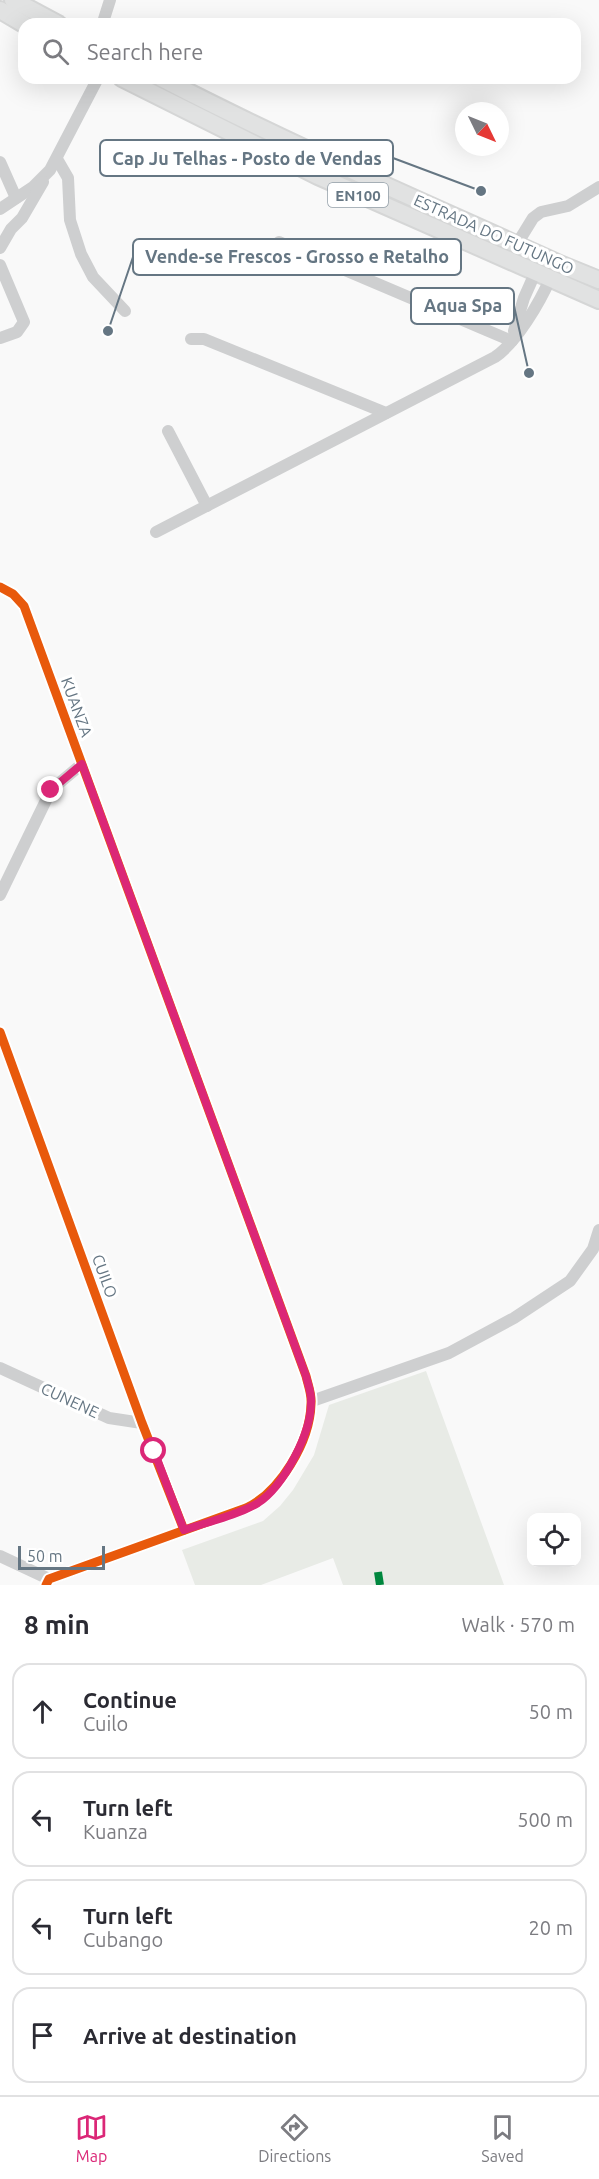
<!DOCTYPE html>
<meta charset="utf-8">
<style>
:root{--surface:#fff;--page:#f2f2f3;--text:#2b2b33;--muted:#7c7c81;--line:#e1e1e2;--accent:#db2777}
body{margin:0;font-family:Ubuntu,sans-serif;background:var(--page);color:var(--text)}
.controls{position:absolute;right:18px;bottom:18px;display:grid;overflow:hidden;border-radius:12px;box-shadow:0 6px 24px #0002}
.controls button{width:54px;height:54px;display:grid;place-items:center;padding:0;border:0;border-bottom:2px solid var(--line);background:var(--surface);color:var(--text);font:30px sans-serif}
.compass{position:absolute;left:455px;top:102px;width:54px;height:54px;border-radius:50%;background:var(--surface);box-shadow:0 6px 24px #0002;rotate:133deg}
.scale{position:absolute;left:18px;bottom:15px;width:87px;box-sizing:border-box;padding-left:6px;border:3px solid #657683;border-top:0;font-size:16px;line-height:21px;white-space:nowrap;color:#657683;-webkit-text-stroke:4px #fff;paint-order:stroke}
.stop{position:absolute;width:18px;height:18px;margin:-14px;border:4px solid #db2777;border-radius:50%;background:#fff}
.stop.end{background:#db2777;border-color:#fff;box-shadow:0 2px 6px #0008}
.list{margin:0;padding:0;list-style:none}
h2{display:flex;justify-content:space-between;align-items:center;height:78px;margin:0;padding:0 24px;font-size:26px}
h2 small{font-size:20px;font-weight:400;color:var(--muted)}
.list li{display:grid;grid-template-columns:39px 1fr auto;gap:18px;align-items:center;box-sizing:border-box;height:96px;margin:0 12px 12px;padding:0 12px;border:2px solid var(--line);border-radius:18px}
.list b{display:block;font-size:22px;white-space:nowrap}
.list p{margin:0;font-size:20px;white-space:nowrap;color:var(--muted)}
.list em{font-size:20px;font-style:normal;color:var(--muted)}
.icon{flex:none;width:33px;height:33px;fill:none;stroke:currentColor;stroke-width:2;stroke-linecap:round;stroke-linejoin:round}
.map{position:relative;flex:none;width:599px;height:1585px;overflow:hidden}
.search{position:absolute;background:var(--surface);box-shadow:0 6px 24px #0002;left:18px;right:18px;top:18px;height:66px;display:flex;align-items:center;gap:15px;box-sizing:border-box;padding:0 21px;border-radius:18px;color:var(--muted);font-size:22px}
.sheet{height:510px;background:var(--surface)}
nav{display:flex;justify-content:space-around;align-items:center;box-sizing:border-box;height:84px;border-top:2px solid var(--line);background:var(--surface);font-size:16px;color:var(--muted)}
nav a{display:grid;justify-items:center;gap:3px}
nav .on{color:var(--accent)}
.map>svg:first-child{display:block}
.green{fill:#e8ebe6}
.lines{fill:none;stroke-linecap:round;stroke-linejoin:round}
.highway-casing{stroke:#d5d6d6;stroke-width:20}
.minor{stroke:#cecfd0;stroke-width:12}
.highway{stroke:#e1e2e2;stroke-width:16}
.quiet{stroke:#00873e;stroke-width:8;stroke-dasharray:15 8;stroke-linecap:butt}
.cycleway-casing{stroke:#fff;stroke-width:13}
.cycleway{stroke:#e8590c;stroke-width:9}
.route{stroke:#db2777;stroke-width:8}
.labels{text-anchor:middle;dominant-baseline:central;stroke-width:6;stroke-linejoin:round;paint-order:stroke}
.shield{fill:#fff;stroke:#939fa8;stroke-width:1.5}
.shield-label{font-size:15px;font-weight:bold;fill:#657683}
.street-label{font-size:16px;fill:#657683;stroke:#fff}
.leader{fill:none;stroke:#657683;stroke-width:2}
.callout-dot{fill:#657683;stroke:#fff;stroke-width:2}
.callout{fill:#fff;stroke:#657683;stroke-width:2}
.callout-label{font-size:18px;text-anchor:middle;font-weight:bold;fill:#657683}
</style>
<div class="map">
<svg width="599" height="1585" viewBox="0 0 599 1585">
<rect width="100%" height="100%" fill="#f9f9f9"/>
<path class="green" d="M426,1371L504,1585H343L333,1558L261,1585H195L182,1550L263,1521L280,1506L293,1490L314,1455L329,1405Z"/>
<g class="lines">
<g class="highway-casing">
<g id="highway">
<path d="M13,0L58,24"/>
<path d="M0,10L24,24"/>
<path d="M122,78L318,176L599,300"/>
<path d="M161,78C292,146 428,204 562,265L599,280"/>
</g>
</g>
<g class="minor">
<path d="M104,19L110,0"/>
<path d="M57,159L68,178L70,220L81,254L93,277L125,311"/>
<path d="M0,162L16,198"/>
<path d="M0,209L33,187L50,170L98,78"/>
<path d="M279,242L512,341"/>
<path d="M517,244L533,218L541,212L568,206L599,187"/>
<path d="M0,248L11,229L22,218L43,182"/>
<path d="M0,265L24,322L17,332L0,338"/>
<path d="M514,331L524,298L536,271"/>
<path d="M191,339H204L386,413"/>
<path d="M168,431L207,506"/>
<path d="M156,532L495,357C517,342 540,302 551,277"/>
<path d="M0,587L13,594L24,606L306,1376C308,1385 312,1394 311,1404C310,1442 280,1492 246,1508L49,1579L46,1585"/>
<path d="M0,895L51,790L82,764"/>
<path d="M0,1032L142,1423L184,1530"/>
<path d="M0,1368L109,1418L142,1423"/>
<path d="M312,1401L449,1353L514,1318L570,1281L593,1249L599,1230"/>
<path d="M0,1556L49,1579"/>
</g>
<use href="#highway" class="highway"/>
<path class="quiet" d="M378,1572L380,1585"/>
<g class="cycleway-casing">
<g id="cycleway">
<path d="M0,587L13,594L24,606L306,1376C308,1385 312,1394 311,1404C310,1442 280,1492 246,1508L49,1579L46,1585"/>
<path d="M0,1032L142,1423L184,1530"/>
</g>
</g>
<use href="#cycleway" class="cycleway"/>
</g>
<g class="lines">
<path class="route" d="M51,790L82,764L306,1376C308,1385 312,1394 311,1403C311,1433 284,1486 258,1503C236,1516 207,1522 184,1530L154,1451"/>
</g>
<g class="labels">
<rect class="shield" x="328" y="183" width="60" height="24" rx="4.5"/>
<g class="shield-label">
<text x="358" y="195">EN100</text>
</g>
<g class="street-label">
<text transform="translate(494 234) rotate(24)">ESTRADA DO FUTUNGO</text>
<text transform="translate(77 707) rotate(70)">KUANZA</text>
<text transform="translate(105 1276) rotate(70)">CUILO</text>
<text transform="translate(70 1400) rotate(25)">CUNENE</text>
</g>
</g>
<path class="leader" d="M481 191L393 158M108 331L133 257M529 373L514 306"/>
<g class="callout-dot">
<circle cx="481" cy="191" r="6"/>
<circle cx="108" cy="331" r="6"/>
<circle cx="529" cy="373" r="6"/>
</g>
<g class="callout">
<rect x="100" y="140" width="293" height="36" rx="6"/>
<rect x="133" y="239" width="328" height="36" rx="6"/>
<rect x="411" y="288" width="103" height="36" rx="6"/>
</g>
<g class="callout-label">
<text x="247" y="165">Cap Ju Telhas - Posto de Vendas</text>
<text x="297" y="263">Vende-se Frescos - Grosso e Retalho</text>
<text x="463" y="312">Aqua Spa</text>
</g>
</svg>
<div class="controls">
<button><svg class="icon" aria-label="locate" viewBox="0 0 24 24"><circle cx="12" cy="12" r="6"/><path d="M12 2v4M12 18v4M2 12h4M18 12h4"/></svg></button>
</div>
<svg class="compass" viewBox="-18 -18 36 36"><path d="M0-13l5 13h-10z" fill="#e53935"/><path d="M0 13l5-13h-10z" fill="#7c7c81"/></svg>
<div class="scale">50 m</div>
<div class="stop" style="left:154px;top:1451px"></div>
<div class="stop end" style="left:51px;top:790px"></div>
<div class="search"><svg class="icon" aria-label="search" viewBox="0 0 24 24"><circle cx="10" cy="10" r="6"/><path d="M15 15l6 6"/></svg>Search here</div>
</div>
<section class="sheet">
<h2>8 min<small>Walk · 570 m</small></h2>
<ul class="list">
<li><svg class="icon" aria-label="ahead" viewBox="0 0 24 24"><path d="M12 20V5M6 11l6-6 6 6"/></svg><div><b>Continue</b><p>Cuilo</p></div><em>50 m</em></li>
<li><svg class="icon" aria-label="left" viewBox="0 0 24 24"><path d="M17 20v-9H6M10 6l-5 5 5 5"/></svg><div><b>Turn left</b><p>Kuanza</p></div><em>500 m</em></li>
<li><svg class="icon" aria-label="left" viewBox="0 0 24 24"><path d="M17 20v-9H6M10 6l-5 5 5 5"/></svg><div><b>Turn left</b><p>Cubango</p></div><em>20 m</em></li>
<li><svg class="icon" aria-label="arrive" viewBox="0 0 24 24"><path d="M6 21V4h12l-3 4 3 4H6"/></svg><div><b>Arrive at destination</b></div></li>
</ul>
</section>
<nav>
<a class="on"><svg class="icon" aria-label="map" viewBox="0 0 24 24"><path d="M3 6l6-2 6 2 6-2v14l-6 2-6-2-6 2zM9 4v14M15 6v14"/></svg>Map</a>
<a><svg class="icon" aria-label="directions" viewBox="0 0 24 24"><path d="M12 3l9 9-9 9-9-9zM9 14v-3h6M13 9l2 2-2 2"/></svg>Directions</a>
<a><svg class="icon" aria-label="saved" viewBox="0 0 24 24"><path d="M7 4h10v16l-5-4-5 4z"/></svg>Saved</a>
</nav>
